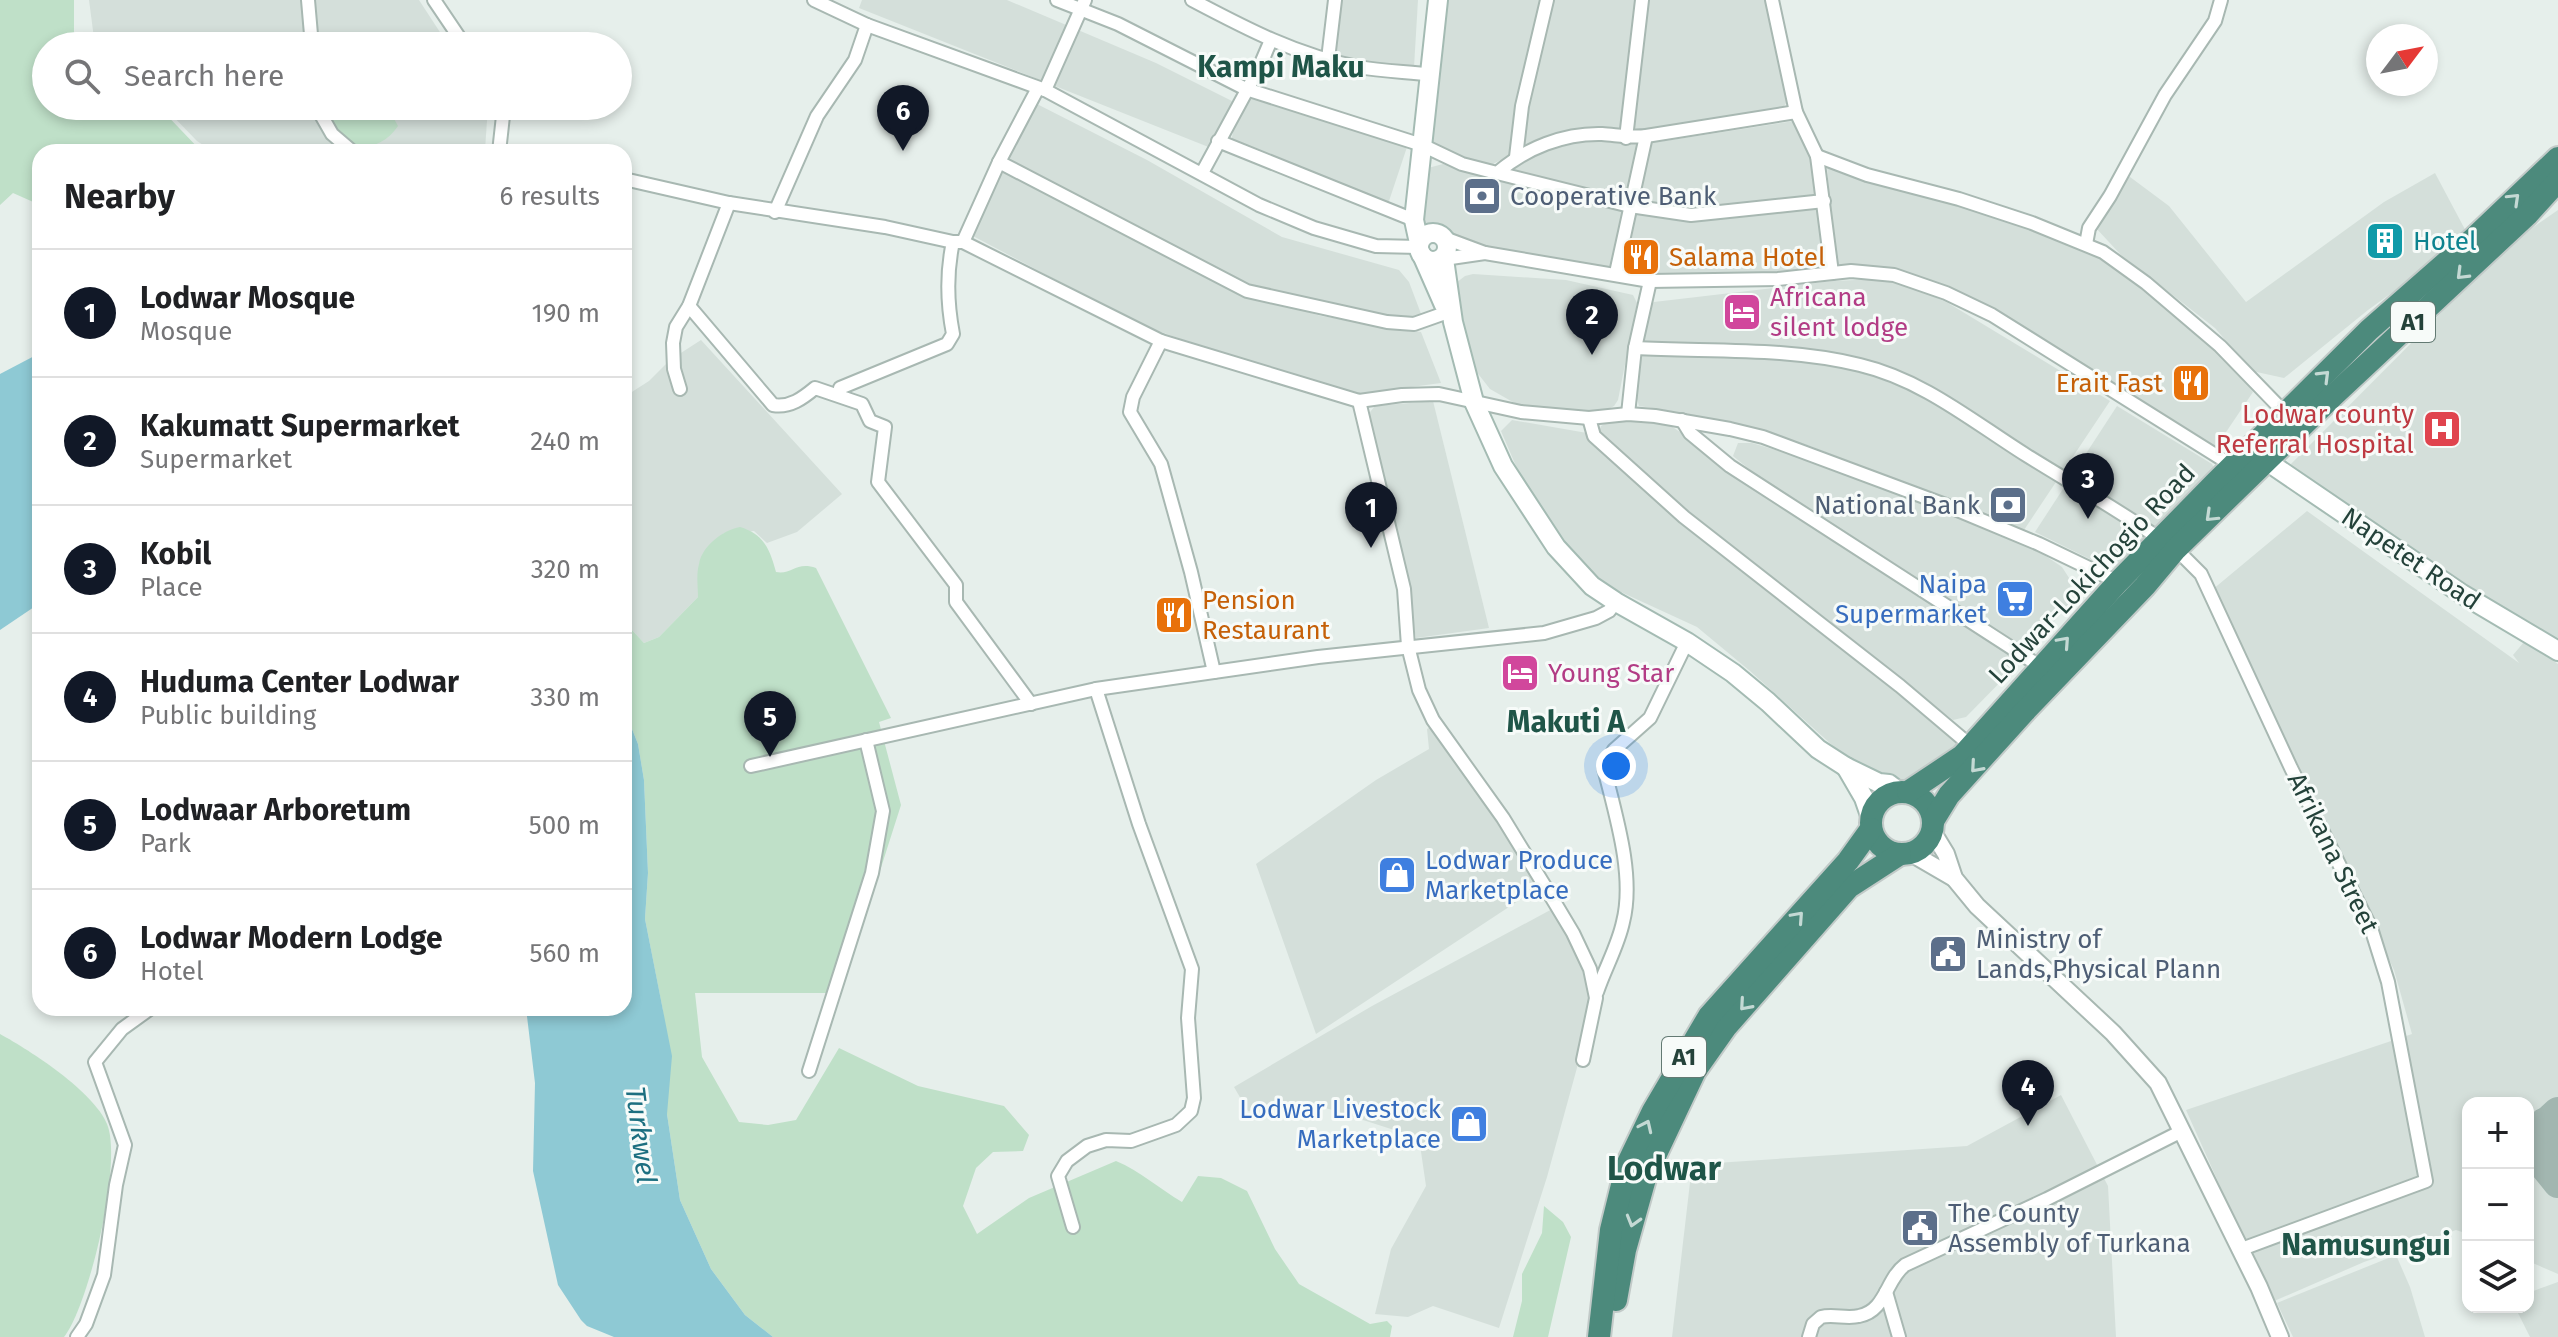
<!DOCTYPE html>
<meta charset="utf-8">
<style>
:root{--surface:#fff;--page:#f2f2f2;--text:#202124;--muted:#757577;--line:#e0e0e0;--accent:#111827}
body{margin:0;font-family:"Fira Sans",sans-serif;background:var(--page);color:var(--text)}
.controls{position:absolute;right:24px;bottom:24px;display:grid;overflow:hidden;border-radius:16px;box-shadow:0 4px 12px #0003}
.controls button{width:72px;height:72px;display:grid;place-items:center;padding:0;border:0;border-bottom:2px solid var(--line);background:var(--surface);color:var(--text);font:40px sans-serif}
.compass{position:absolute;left:2366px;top:24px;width:72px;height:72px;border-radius:50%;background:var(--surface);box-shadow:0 4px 12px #0003;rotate:58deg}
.you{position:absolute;left:1616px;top:766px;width:28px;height:28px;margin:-20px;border:6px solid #fff;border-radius:50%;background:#1a73e8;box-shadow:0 0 0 12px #1a73e833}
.badge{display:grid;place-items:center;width:52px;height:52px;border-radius:50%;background:var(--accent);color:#fff;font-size:26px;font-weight:700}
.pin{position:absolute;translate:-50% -66px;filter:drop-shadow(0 2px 4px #0008)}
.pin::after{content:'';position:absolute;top:42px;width:28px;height:24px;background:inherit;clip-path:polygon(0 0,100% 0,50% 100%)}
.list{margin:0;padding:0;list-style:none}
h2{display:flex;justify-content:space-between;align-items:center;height:104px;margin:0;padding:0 32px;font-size:34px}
h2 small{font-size:26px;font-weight:400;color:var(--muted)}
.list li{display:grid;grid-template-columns:52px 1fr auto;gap:24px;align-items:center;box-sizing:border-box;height:128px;padding:0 32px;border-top:2px solid var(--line)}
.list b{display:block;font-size:30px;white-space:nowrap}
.list p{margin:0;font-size:26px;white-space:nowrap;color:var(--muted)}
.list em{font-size:26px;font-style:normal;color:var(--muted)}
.icon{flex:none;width:44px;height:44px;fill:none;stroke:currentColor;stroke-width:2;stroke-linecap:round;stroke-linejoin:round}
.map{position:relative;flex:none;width:2558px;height:1337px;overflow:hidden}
.search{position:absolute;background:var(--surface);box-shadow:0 4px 12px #0003;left:32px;top:32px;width:600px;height:88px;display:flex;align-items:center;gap:20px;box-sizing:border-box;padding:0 28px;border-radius:44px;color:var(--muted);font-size:30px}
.panel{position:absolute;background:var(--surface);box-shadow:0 4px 12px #0003;left:32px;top:144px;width:600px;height:872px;border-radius:24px}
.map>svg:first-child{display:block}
.built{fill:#d4dfda}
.green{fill:#bfe0c8}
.water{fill:#8ec9d4}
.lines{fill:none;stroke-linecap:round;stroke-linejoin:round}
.taxiway{stroke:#a2b6b0;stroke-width:30}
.minor-casing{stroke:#a8b8b2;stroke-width:16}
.tertiary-casing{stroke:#a8b8b2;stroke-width:20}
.secondary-casing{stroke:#a4bbb3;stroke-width:22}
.trunk-casing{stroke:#c2cac8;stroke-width:26}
.minor{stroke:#fff;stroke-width:12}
.tertiary{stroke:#fff;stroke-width:16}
.secondary{stroke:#fff;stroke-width:18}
.trunk{stroke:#4c8a7c;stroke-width:22}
.oneway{stroke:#c4d9d4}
.labels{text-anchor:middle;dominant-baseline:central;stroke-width:6;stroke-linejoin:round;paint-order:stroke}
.shield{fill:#f7fbf9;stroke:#637a73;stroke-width:2}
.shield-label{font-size:24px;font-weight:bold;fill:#24423a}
.service-label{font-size:26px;fill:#4e5e75;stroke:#f7fbf9;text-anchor:start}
.culture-label{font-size:26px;fill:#0d838f;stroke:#f7fbf9;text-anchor:start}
.food-label{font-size:26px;fill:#c56008;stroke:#f7fbf9;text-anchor:start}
.hotel-label{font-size:26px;fill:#b23c85;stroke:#f7fbf9;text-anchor:start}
.health-label{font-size:26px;fill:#be3a42;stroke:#f7fbf9;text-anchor:end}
.street-label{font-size:26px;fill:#24423a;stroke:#f7fbf9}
.shop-label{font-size:26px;fill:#366cbe;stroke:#f7fbf9;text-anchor:end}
.water-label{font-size:28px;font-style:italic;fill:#1c6f80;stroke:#f7fbf9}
.quarter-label{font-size:30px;font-weight:bold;fill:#1f5548;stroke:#f7fbf9}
.district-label{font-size:34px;font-weight:bold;fill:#1f5548;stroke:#f7fbf9}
</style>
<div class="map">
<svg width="2558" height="1337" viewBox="0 0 2558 1337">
<rect width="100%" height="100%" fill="#e6efeb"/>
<g class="built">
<path d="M89,0H419L449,46H95Z"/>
<path d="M862,0H1007L1156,63L1234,102L1211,148L859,8Z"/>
<path d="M1340,0H1418L1414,67L1375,65L1333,57Z"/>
<path d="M1439,0H1540L1523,76L1510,155L1493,164L1483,167L1418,153Z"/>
<path d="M1551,0H1765L1789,98L1787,102L1784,106L1642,135L1615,131L1520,151L1525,111Z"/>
<path d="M1252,92L1408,144L1389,201H1382L1231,143L1235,121Z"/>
<path d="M1035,103L1147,160L1282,237L1399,270L1409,282L1423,319H1397L1248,285L1004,159Z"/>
<path d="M163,106H488L485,150L214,152L197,141Z"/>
<path d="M1794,121L1807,141L1815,168L1819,202L1685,210L1643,205L1513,172L1520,160L1564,142L1603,141L1606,137L1658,142Z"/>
<path d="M1443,164L1658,212L1820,205L1823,266L1726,281L1677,287H1654L1441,243L1422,227L1428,168Z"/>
<path d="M1827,166L1979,210L2067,241L2121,267L2229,360L2253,392L2214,450L2114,386L1903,272L1887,268L1834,265Z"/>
<path d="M1001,167L1246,294L1321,316L1421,332L1441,383L1358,394L1235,358L1141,325L973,236Z"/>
<path d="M2435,173L2469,237L2368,310L2284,378L2252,371L2215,328L2121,255L2095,227L2126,174L2169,206L2246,302L2384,202Z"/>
<path d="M2558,210V644L2285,470L2463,291L2529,230Z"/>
<path d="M1473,274L1566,280L1633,295L1637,303L1618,400L1614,406L1602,412L1563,413L1518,405L1490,389L1472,366L1452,286L1465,276Z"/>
<path d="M1878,279L1916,288L1948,303L2110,401L2024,530L1810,446L1751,428L1684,413L1639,406L1636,395L1641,342L1650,305L1654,302L1833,281Z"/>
<path d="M701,340L842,494L797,532L767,543L754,531L724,533L710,545L699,564L698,597L659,637L644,643L631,629L624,615V397L649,381L670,360Z"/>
<path d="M1433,401L1489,628L1416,638L1392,509L1366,417L1375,406Z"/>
<path d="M2117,406L2212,464L2217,475L2115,567L2104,566L2035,532Z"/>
<path d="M1643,419L1671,426L2008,650L2018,664L1966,717L1953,720L1658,488L1598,434L1601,426L1606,423Z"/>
<path d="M1512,420L1587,433L1665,507L1932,716L1963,748L1914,801L1904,803L1883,791L1750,671L1697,627L1610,587L1574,558L1554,531L1519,473L1501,431Z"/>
<path d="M1738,443H1752L1807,459L1908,496L2040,552L2062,567L2071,581L2068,606L2026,652L1786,499L1733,456Z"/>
<path d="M2307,511L2519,663L2513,655L2524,642L2558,664V1274L2528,1261V1103H2468V1234L2456,1230L2364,1262L2272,1302L2186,1110L2412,1034L2394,970L2349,872L2212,590Z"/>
<path d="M1434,725L1541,886L1316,1034L1256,864L1376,780L1429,749L1427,729Z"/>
<path d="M1554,908L1578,947L1590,992L1586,1035L1547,1177L1499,1328L1433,1306L1408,1317L1375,1314L1391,1249L1426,1186L1419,1138L1304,1101L1248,1111L1234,1087L1372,1006Z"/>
<path d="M2061,1095L2108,1186L2116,1337H1672L1691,1174L1716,1163L1967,1146Z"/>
<path d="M2396,1255L2410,1287L2425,1337H2293L2277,1303Z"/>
<path d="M2558,1282V1337H2530L2515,1307H2528V1293Z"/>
</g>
<g class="green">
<path d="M0,0H74V46H46V106H158L202,152H40V205L13,193L0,205Z"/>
<path d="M321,106H387L398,126C388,141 372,149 354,148L338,133Z"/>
<path d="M740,527C764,534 770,550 776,572C792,575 796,561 816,568L891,718L879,722L901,805L841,993H695L702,1057L739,1122L768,1125L796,1120L839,1048L918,1086L1004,1106L1029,1135L1023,1151L993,1152L976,1168L963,1206L977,1234L1029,1198L1116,1161C1140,1171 1160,1189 1182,1202L1198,1176L1221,1178L1247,1191L1275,1249L1299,1284L1370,1324L1387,1321L1392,1326L1390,1337H773L745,1315L711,1269L680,1200L667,1114L663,1011L645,919L648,873L644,780L638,744L624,709V615L631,629L644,643L659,637L698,597C698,587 696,575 699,564C702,546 723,530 740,527Z"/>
<path d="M0,1034C31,1051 93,1091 107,1124C123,1162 89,1305 64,1337H0Z"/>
<path d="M1544,1206L1563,1222L1571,1237L1548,1337H1513L1522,1301V1274L1542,1233Z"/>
</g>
<g class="water">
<path d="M40,353V603L0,630V374Z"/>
<path d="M624,709L638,744L644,780L648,873L645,919L672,1056L667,1114L680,1200L711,1269L745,1315L773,1337H614L587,1326L581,1320L558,1285L533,1171L535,1083L526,1008H624Z"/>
</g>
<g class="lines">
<g class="taxiway">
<path d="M2544,1123L2546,1134L2558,1147"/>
<path d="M2528,1139L2558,1112"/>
<path d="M2528,1146L2558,1183"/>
</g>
<g class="minor-casing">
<g id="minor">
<path d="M308,0L312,46"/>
<path d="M434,0L465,46"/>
<path d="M814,0L867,25L1045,90L1259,205L1314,228L1376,246L1419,247"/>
<path d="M1057,0L1118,24L1246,89L1422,145L1462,164L1497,173C1526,148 1564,133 1602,134C1617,135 1630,138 1646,136L1796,112"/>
<path d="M1192,0C1245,28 1298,56 1358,67C1382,71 1407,72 1432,75"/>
<path d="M1772,0L1796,112L1817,156L1832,273"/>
<path d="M1328,59L1335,0"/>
<path d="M1045,90L1085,0"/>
<path d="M316,106L332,134L353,152"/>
<path d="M498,106L503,116L499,152"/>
<path d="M1626,138L1642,0"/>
<path d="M1218,141L1414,220"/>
<path d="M1817,156L1867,175L1959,199L2032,223L2103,252L2146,283L2220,346L2285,413"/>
<path d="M1516,157L1522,106L1547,0"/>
<path d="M999,162L1247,291L1387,322L1414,324L1448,312"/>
<path d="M1202,173L1259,68L1271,40"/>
<path d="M1497,173L1630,206L1691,215L1824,201"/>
<path d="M624,179L729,203L885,227L953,242H963L1161,341L1359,401L1402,395L1439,394L1521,412L1589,418L1628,414L1655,416L1730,429L1763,437L1943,504L2039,544L2118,582"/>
<path d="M775,212L817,116L855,60L867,25"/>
<path d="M1442,237L1485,253"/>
<path d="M963,242L999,162L1038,88"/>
<path d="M2086,244L2089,228L2110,196L2165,95L2215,21L2221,0"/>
<path d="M1444,259L1485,253L1650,281L1778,279L1851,271L1894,275L1946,293L1992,315L2233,466"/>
<path d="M1616,273L1646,136"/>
<path d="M689,306L773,405C790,408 803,398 815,388L862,404L870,421L885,427L878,482L956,585V602L1031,704"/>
<path d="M1161,341L1133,397L1130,412L1161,464L1191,572L1214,672"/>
<path d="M1635,348C1710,352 1787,347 1860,365C1923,380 1972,421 2026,455C2071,483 2117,509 2160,539"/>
<path d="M840,388L947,344L953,334C947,303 946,274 953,242"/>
<path d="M680,389L674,369L673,343L676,327L689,306L729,203"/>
<path d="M1359,401L1404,589L1408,646L1419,690L1433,720L1503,818L1549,893L1573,933L1590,969L1596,998L1583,1060"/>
<path d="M1628,414L1635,348L1650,281"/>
<path d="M1589,418L1594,436L1684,517L1900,686L1971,746"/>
<path d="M1682,420L1690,433L1730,466L2041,667"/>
<path d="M2176,549L2201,574L2291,768L2371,928L2388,982L2426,1181L2239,1250"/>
<path d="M751,766L1096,689L1318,657L1544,633L1596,618L1609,611L1616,602"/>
<path d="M1597,992C1605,968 1618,946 1623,922C1635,875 1615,813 1604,768L1614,750L1650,718L1687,642"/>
<path d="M809,1071L872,873L883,811L866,740"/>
<path d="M1073,1227L1058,1176L1067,1161L1087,1146L1106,1140L1131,1141L1176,1125L1191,1111L1194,1098L1188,1018L1192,969L1139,824L1096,689"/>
<path d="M1886,1292L1899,1337"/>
<path d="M77,1337L86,1324L104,1275L116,1185L125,1145L95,1062L122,1029L151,1008"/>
<path d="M1809,1337L1813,1324L1821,1317C1833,1314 1847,1319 1859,1316C1886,1311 1886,1279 1905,1265L2047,1199L2182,1131"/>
</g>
</g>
<g class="tertiary-casing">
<g id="tertiary">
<path d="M1932,831L1946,854L1954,878L1977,906L2113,1033L2158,1083L2259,1287L2280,1337"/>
<path d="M1911,853L1954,878"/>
</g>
</g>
<g class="secondary-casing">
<g id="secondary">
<circle cx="1433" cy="247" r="14"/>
<path d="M1419,243L1414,220L1438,0"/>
<path d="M1422,255L1444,305"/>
<path d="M1444,259L1453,322L1474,402L1503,466L1556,547L1592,586L1616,602L1687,642L1733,673L1768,702L1818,749L1846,767L1879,783L1889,784L1898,791"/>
<path d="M2268,462L2462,594L2558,651"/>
<path d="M1846,767L1864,798L1871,818"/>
</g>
</g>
<g class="trunk-casing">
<g id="trunk">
<circle cx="1902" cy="823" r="31"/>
<path d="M1908,792L1962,756L2118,582L2215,483L2369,330L2475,237L2558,158"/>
<path d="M1933,821L1949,795L2026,710L2145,586L2176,549L2334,395L2527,215L2558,181"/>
<path d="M1616,1300L1625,1250L1646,1175L1695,1071L1726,1027L1849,887L1900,854"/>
<path d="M1599,1337L1611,1230L1627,1165L1653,1111L1709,1016L1848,861L1871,829"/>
</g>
</g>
<use href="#minor" class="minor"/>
<use href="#tertiary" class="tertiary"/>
<use href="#secondary" class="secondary"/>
<use href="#trunk" class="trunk"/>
</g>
<defs><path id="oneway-chevron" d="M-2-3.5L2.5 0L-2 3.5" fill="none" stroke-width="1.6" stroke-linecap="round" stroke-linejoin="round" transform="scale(2)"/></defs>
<g class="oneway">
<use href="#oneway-chevron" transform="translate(2514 199) rotate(-44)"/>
<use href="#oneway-chevron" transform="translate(2462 274) rotate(135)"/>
<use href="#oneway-chevron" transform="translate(2324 376) rotate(-45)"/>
<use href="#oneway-chevron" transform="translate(2211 516) rotate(136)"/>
<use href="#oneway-chevron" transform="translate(2064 642) rotate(-48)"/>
<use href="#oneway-chevron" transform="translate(1976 767) rotate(131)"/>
<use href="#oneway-chevron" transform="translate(1798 917) rotate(-48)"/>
<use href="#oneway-chevron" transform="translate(1745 1005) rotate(131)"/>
<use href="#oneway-chevron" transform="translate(1646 1126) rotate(-65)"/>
<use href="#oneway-chevron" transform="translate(1633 1221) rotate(106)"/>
</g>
<defs>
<g id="bank-square" transform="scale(2)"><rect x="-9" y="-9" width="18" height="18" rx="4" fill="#5c6f8a" stroke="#f7fbf9"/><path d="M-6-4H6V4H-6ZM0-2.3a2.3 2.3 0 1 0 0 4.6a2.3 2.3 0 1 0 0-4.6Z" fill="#fff"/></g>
<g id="building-square" transform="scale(2)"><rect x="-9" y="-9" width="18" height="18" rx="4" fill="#0f9aa8" stroke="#f7fbf9"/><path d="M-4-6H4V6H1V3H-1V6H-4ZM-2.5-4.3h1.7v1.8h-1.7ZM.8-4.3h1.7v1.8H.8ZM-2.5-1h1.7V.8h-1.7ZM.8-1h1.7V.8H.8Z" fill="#fff"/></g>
<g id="restaurant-square" transform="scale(2)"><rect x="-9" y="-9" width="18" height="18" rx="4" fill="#e8710a" stroke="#f7fbf9"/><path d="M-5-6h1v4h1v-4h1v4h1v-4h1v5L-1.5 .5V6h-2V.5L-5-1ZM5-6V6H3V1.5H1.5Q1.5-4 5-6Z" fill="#fff"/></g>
<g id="hotel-square" transform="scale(2)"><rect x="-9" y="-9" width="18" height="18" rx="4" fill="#d1479c" stroke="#f7fbf9"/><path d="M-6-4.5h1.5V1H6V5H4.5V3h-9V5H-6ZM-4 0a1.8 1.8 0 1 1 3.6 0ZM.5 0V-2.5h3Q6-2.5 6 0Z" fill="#fff"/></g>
<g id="hospital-square" transform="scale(2)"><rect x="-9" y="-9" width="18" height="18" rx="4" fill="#e0444e" stroke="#f7fbf9"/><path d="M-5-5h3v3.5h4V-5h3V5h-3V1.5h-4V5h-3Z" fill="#fff"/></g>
<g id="supermarket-square" transform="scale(2)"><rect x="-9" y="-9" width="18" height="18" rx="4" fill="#3f7fe0" stroke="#f7fbf9"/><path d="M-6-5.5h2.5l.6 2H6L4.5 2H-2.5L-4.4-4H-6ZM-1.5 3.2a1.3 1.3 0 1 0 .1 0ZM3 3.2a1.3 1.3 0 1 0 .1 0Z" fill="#fff"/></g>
<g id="shop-square" transform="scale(2)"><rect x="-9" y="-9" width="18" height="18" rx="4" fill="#3f7fe0" stroke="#f7fbf9"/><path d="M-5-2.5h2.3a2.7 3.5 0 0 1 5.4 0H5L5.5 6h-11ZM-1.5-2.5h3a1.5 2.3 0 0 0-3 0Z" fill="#fff"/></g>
<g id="civic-square" transform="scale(2)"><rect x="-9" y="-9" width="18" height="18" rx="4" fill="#5c6f8a" stroke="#f7fbf9"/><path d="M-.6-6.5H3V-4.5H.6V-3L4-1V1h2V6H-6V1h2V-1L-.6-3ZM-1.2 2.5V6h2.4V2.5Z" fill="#fff"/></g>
</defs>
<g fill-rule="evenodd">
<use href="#bank-square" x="1482" y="196"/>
<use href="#building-square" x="2385" y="241"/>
<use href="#restaurant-square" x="1641" y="257"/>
<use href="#hotel-square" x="1742" y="312"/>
<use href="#restaurant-square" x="2191" y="383"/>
<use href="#hospital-square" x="2442" y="429"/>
<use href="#bank-square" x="2008" y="505"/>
<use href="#supermarket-square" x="2015" y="599"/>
<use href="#restaurant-square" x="1174" y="615"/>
<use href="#hotel-square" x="1520" y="673"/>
<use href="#shop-square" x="1397" y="875"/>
<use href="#civic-square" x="1948" y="954"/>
<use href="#shop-square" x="1469" y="1124"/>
<use href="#civic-square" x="1920" y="1228"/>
</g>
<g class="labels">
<g class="shield">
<rect x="2391" y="302" width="44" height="40" rx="6"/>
<rect x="1662" y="1037" width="44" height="40" rx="6"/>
</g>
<g class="shield-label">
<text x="2413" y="322">A1</text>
<text x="1684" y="1057">A1</text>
</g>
<g class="service-label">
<text x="1510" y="196">Cooperative Bank</text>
<text x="1980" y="505" text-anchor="end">National Bank</text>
<text x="1976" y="939">Ministry of<tspan x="1976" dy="30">Lands,Physical Plann</tspan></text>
<text x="1948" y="1213">The County<tspan x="1948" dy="30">Assembly of Turkana</tspan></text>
</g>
<g class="culture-label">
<text x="2413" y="241">Hotel</text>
</g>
<g class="food-label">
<text x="1669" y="257">Salama Hotel</text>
<text x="2163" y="383" text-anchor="end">Erait Fast</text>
<text x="1202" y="600">Pension<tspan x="1202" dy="30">Restaurant</tspan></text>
</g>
<g class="hotel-label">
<text x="1770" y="297">Africana<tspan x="1770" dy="30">silent lodge</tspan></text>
<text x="1548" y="673">Young Star</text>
</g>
<g class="health-label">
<text x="2414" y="414">Lodwar county<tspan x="2414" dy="30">Referral Hospital</tspan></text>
</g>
<g class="street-label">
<text transform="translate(2411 559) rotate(34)">Napetet Road</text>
<text transform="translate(2092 574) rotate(-47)">Lodwar-Lokichogio Road</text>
<text transform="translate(2333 853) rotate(64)">Afrikana Street</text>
</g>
<g class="shop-label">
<text x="1987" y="584">Naipa<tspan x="1987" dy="30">Supermarket</tspan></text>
<text x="1425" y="860" text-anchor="start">Lodwar Produce<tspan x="1425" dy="30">Marketplace</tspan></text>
<text x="1441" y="1109">Lodwar Livestock<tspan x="1441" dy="30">Marketplace</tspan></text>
</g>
<g class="water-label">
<text transform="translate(641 1135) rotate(83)">Turkwel</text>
</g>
<g class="quarter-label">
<text x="1281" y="67">Kampi Maku</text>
<text x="1566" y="722">Makuti A</text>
<text x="2366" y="1245">Namusungui</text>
</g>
<g class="district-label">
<text x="1664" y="1168">Lodwar</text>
</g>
</g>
</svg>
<div class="controls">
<button>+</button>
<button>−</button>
<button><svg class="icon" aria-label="layers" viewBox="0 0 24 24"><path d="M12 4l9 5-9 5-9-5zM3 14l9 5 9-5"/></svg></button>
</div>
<svg class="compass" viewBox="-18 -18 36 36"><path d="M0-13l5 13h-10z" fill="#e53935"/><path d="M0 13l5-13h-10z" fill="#757577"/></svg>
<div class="you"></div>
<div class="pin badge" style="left:1371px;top:548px">1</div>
<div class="pin badge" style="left:1592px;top:355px">2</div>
<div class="pin badge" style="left:2088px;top:519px">3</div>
<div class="pin badge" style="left:2028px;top:1126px">4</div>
<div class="pin badge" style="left:770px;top:757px">5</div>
<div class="pin badge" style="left:903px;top:151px">6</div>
<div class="search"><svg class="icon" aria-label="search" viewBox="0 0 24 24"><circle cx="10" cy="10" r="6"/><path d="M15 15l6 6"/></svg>Search here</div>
<section class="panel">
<h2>Nearby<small>6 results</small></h2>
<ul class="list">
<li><span class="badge">1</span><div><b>Lodwar Mosque</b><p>Mosque</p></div><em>190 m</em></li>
<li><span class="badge">2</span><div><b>Kakumatt Supermarket</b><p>Supermarket</p></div><em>240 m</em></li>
<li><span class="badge">3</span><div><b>Kobil</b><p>Place</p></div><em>320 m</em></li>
<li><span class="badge">4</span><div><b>Huduma Center Lodwar</b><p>Public building</p></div><em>330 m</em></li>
<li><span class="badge">5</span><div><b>Lodwaar Arboretum</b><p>Park</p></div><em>500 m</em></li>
<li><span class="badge">6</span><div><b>Lodwar Modern Lodge</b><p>Hotel</p></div><em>560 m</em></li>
</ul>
</section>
</div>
